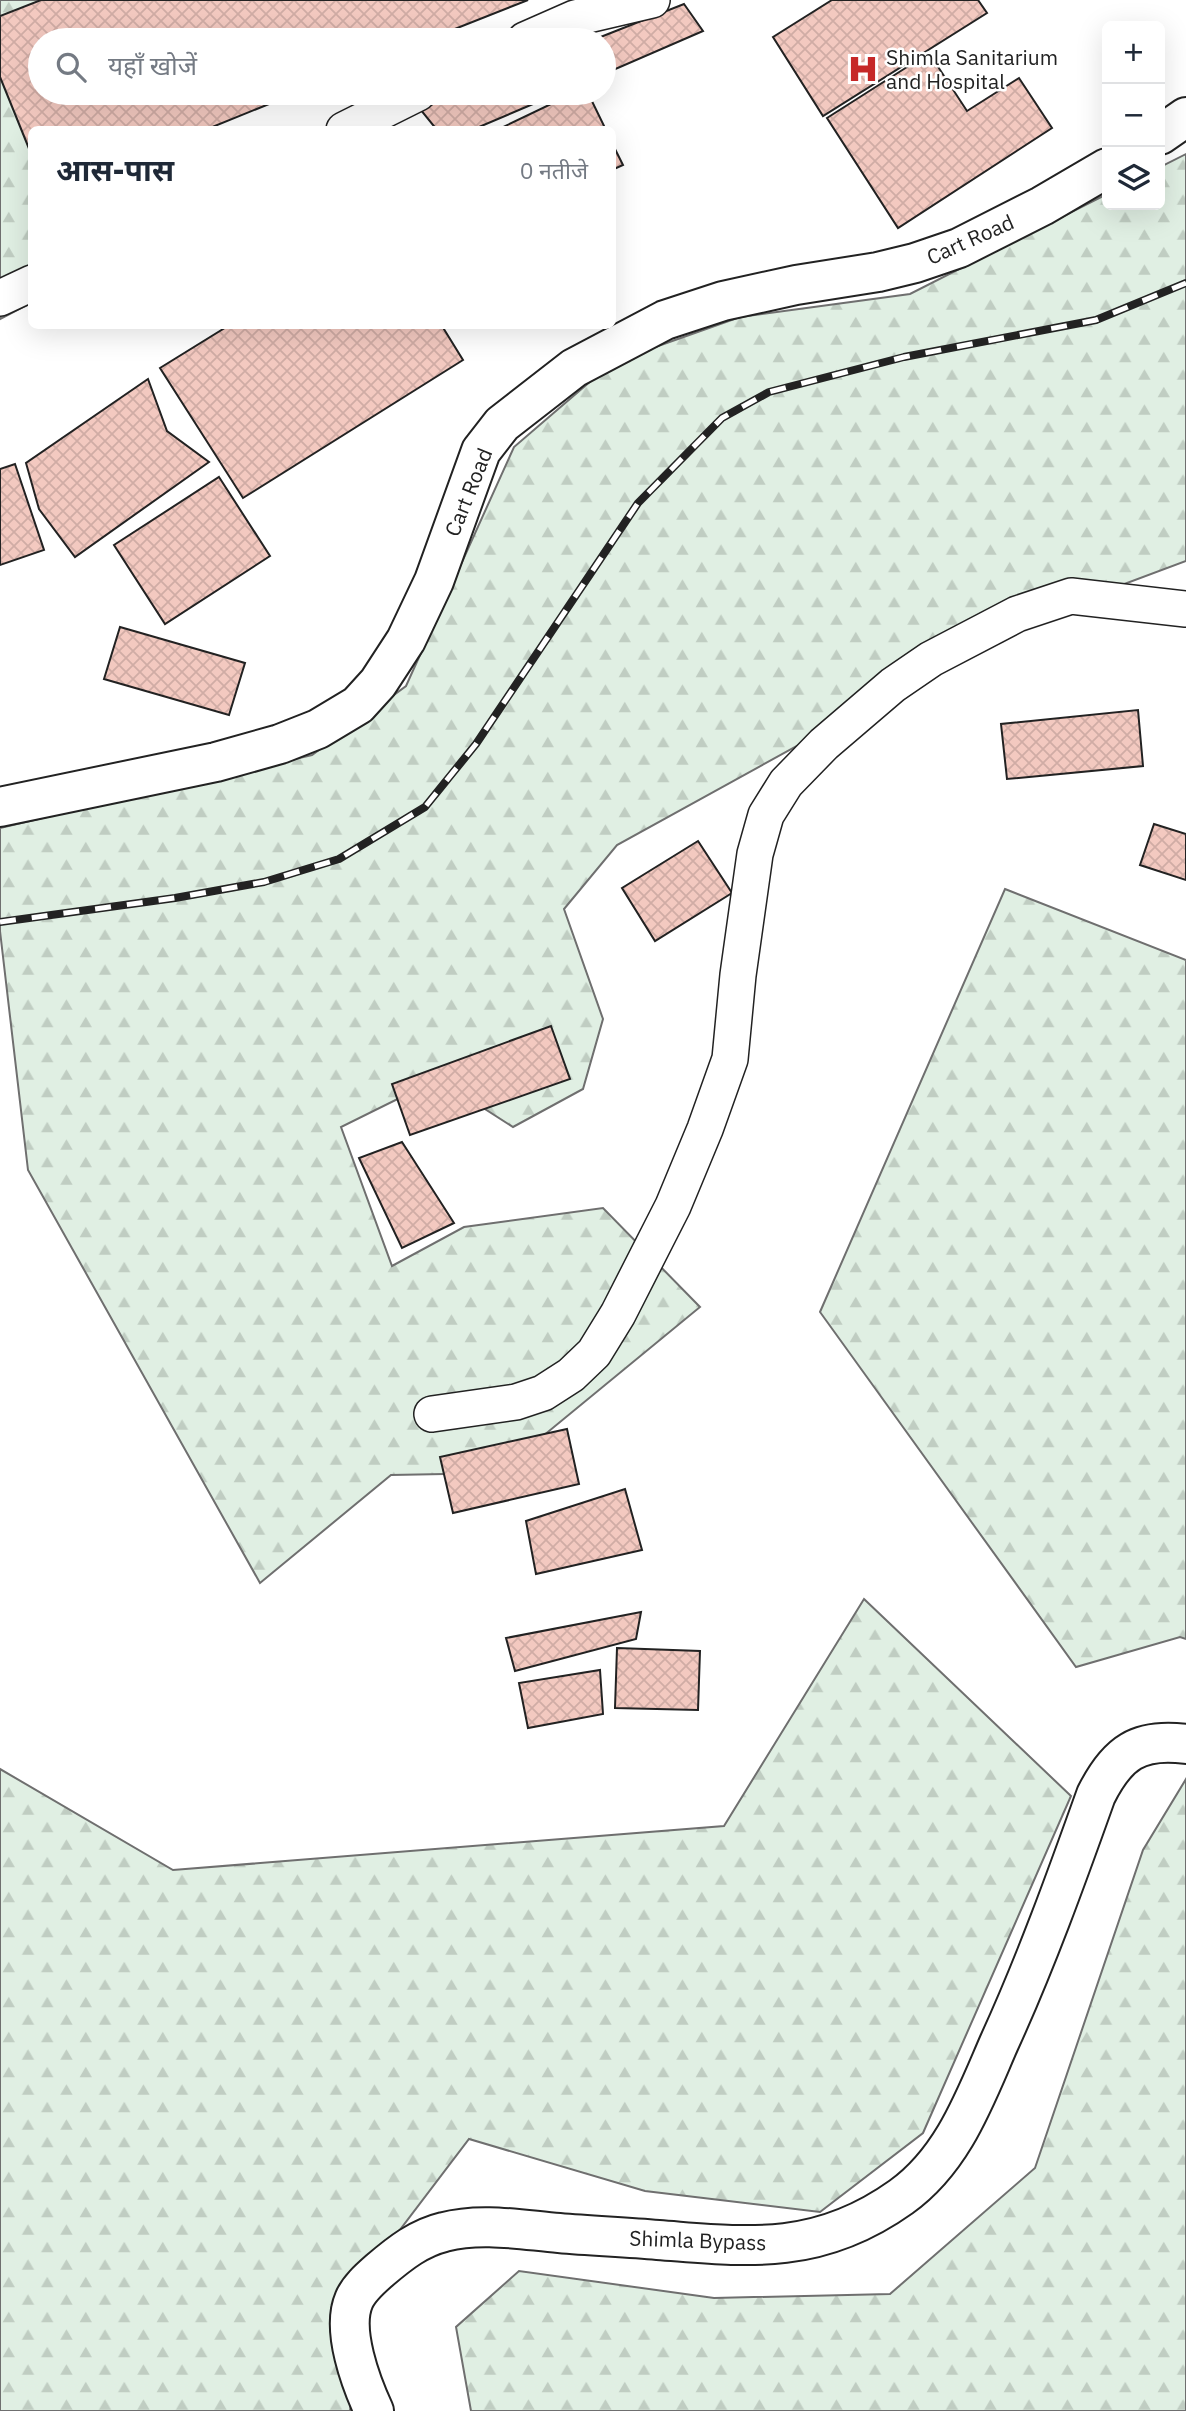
<!DOCTYPE html>
<html lang="hi">
<meta charset="utf-8">
<style>
:root{--surface:#fff;--page:#f2f2f3;--text:#1f2937;--muted:#747a83;--line:#e0e1e3}
body{margin:0;font-family:"IBM Plex Sans","Noto Sans Devanagari",sans-serif;background:var(--page);color:var(--text)}
.controls{position:absolute;right:21px;top:21px;display:grid;overflow:hidden;border-radius:10px;box-shadow:0 7px 28px #0002}
.controls button{width:63px;height:63px;display:grid;place-items:center;padding:0;border:0;border-bottom:2px solid var(--line);background:var(--surface);color:var(--text);font:35px sans-serif}
.list{margin:0;padding:0;list-style:none}
h2{display:flex;justify-content:space-between;align-items:center;height:91px;margin:0;padding:0 28px;font-size:30px}
h2 small{font-size:23px;font-weight:400;color:var(--muted)}
.icon{flex:none;width:38px;height:38px;fill:none;stroke:currentColor;stroke-width:2;stroke-linecap:round;stroke-linejoin:round}
.map{position:relative;flex:none;width:1186px;height:2411px;overflow:hidden}
.search{position:absolute;background:var(--surface);box-shadow:0 7px 28px #0002;left:28px;top:28px;width:588px;height:77px;display:flex;align-items:center;gap:18px;box-sizing:border-box;padding:0 24px;border-radius:38px;color:var(--muted);font-size:26px}
.panel{position:absolute;background:var(--surface);box-shadow:0 7px 28px #0002;left:28px;top:126px;width:588px;height:203px;border-radius:10px}
.map>svg:first-child{display:block}
.forest{fill:url(#forest-firs);stroke:#6f6f6f;stroke-width:2}
.building{fill:url(#building-cross-hatch);stroke:#222;stroke-width:2}
.lines{fill:none;stroke-linecap:round;stroke-linejoin:round}
.minor-casing{stroke:#222;stroke-width:38}
.primary-casing{stroke:#222;stroke-width:42}
.trunk-casing{stroke:#222;stroke-width:42}
.minor{stroke:#fff;stroke-width:35}
.primary{stroke:#fff;stroke-width:38}
.trunk{stroke:#fff;stroke-width:38}
.rail-casing{stroke:#222;stroke-width:8}
.rail{stroke:#fff;stroke-width:5;stroke-dasharray:16;stroke-linecap:butt}
.labels{text-anchor:middle;dominant-baseline:central;stroke-width:5;stroke-linejoin:round;paint-order:stroke}
.poi-label{font-size:21px;fill:#222;stroke:#fff;text-anchor:start}
.street-label{font-size:21px;fill:#222;stroke:#fff}
</style>
<div class="map">
<svg width="1186" height="2411" viewBox="0 0 1186 2411">
<defs>
<pattern id="forest-firs" width="22" height="20" patternUnits="userSpaceOnUse" patternTransform="scale(1.75)"><rect width="22" height="20" fill="#e0efe3"/><path d="M5 1l3.5 6h-7zM16 11l3.5 6h-7z" fill="#c0cdc2"/></pattern>
<pattern id="building-cross-hatch" width="8" height="8" patternUnits="userSpaceOnUse" patternTransform="scale(1.75)"><rect width="8" height="8" fill="#f3c9c0"/><path d="M0 0l8 8M0 8l8-8" fill="none" stroke="#d0aca5"/></pattern>
</defs>
<rect width="100%" height="100%" fill="#fff"/>
<g class="forest">
<path d="M0,0H321L273,40H40V93H213L187,129L32,130L31,303L0,319Z"/>
<path d="M1186,154V561L1020,623L617,845L564,909L603,1019L583,1089L513,1127L438,1079L341,1127L392,1266L464,1227L603,1208L700,1307L498,1473L391,1475L260,1583L28,1170L0,931V828L312,755L406,686L514,447L613,362L740,317L910,294L1107,194V205H1160V167Z"/>
<path d="M1005,889L1186,960V1639L1180,1637L1076,1667L820,1312Z"/>
<path d="M864,1599L1071,1796L923,2133L820,2212L645,2191L469,2139L368,2272L350,2411H0V1769L173,1870L724,1826Z"/>
<path d="M1186,1779V2411H471L456,2327L519,2271L714,2298L890,2294L1035,2168L1143,1850Z"/>
</g>
<g class="building">
<path d="M41,0H528L427,40H40V93H296L205,130H32V156L0,77V16Z"/>
<path d="M832,0H978L987,13L823,116L773,37Z"/>
<path d="M684,4L703,31L604,74V40H593Z"/>
<path d="M929,53L967,111L1019,78L1052,128L898,228L827,118Z"/>
<path d="M461,93H559L472,130H437L420,109Z"/>
<path d="M574,93H588L606,130H497Z"/>
<path d="M612,143L623,165L612,170Z"/>
<path d="M228,326H442L463,360L243,498L160,368Z"/>
<path d="M148,379L167,431L209,462L75,557L39,509L26,463Z"/>
<path d="M15,464L44,550L0,565V469Z"/>
<path d="M219,477L270,556L165,624L114,545Z"/>
<path d="M120,627L245,663L229,715L104,679Z"/>
<path d="M1138,710L1143,766L1007,779L1001,724Z"/>
<path d="M1154,824L1186,834V880L1140,865Z"/>
<path d="M698,841L732,893L655,941L622,888Z"/>
<path d="M551,1026L570,1079L410,1135L392,1084Z"/>
<path d="M402,1142L454,1223L402,1248L359,1158Z"/>
<path d="M567,1429L579,1484L453,1513L440,1457Z"/>
<path d="M625,1489L642,1550L536,1574L526,1521Z"/>
<path d="M641,1612L636,1639L515,1671L506,1638Z"/>
<path d="M617,1648L700,1651L698,1710L615,1708Z"/>
<path d="M600,1670L603,1714L528,1728L519,1683Z"/>
</g>
<g class="lines">
<g class="minor-casing">
<g id="minor">
<path d="M525,40L575,18L652,0"/>
<path d="M344,130L418,93"/>
<path d="M0,298L32,283"/>
<path d="M432,1414L516,1402L543,1393L571,1375L594,1353L618,1314L673,1206L705,1129L730,1059L738,975L755,854L766,815L786,783L824,744L893,685L931,659L1017,614L1071,596L1186,609"/>
</g>
</g>
<g class="primary-casing">
<g id="primary">
<path d="M1160,135L1186,117"/>
<path d="M0,807L216,762L280,744L318,729L358,705L378,683L406,640L434,581L481,451L502,424L574,368L665,320L723,301L796,285L878,272L915,263L959,248L1042,206L1107,168"/>
</g>
</g>
<g class="trunk-casing">
<path id="trunk" d="M374,2411C361,2383 341,2330 354,2300C359,2288 371,2278 380,2270C400,2253 419,2238 444,2232C481,2222 522,2230 559,2233C592,2236 625,2237 658,2240C700,2243 742,2248 785,2243C828,2238 866,2222 901,2197C953,2160 975,2098 999,2043C1036,1962 1066,1879 1096,1795C1117,1753 1138,1738 1186,1744"/>
</g>
<use href="#minor" class="minor"/>
<use href="#primary" class="primary"/>
<use href="#trunk" class="trunk"/>
<g class="rail-casing">
<path id="rail" d="M0,922L175,898L264,882L339,859L425,807L476,744L638,503L722,418L769,392L904,357L1096,320L1186,283"/>
</g>
<use href="#rail" class="rail"/>
</g>
<defs>
<g id="hospital-bare" transform="scale(2.415)"><path d="M-5-5h3v3.5h4V-5h3V5h-3V1.5h-4V5h-3Z" fill="#c62828" stroke="#fff" stroke-width="2.5" paint-order="stroke"/></g>
</defs>
<g fill-rule="evenodd">
<use href="#hospital-bare" x="863" y="69"/>
</g>
<g class="labels">
<g class="poi-label">
<text x="886" y="57">Shimla Sanitarium<tspan x="886" dy="24">and Hospital</tspan></text>
</g>
<g class="street-label">
<text transform="translate(970 239) rotate(-24)">Cart Road</text>
<text transform="translate(468 492) rotate(-68)">Cart Road</text>
<text transform="translate(698 2240) rotate(2)">Shimla Bypass</text>
</g>
</g>
</svg>
<div class="controls">
<button>+</button>
<button>−</button>
<button><svg class="icon" aria-label="layers" viewBox="0 0 24 24"><path d="M12 4l9 5-9 5-9-5zM3 14l9 5 9-5"/></svg></button>
</div>
<div class="search"><svg class="icon" aria-label="search" viewBox="0 0 24 24"><circle cx="10" cy="10" r="6"/><path d="M15 15l6 6"/></svg>यहाँ खोजें</div>
<section class="panel">
<h2>आस-पास<small>0 नतीजे</small></h2>
<ul class="list">
</ul>
</section>
</div>
